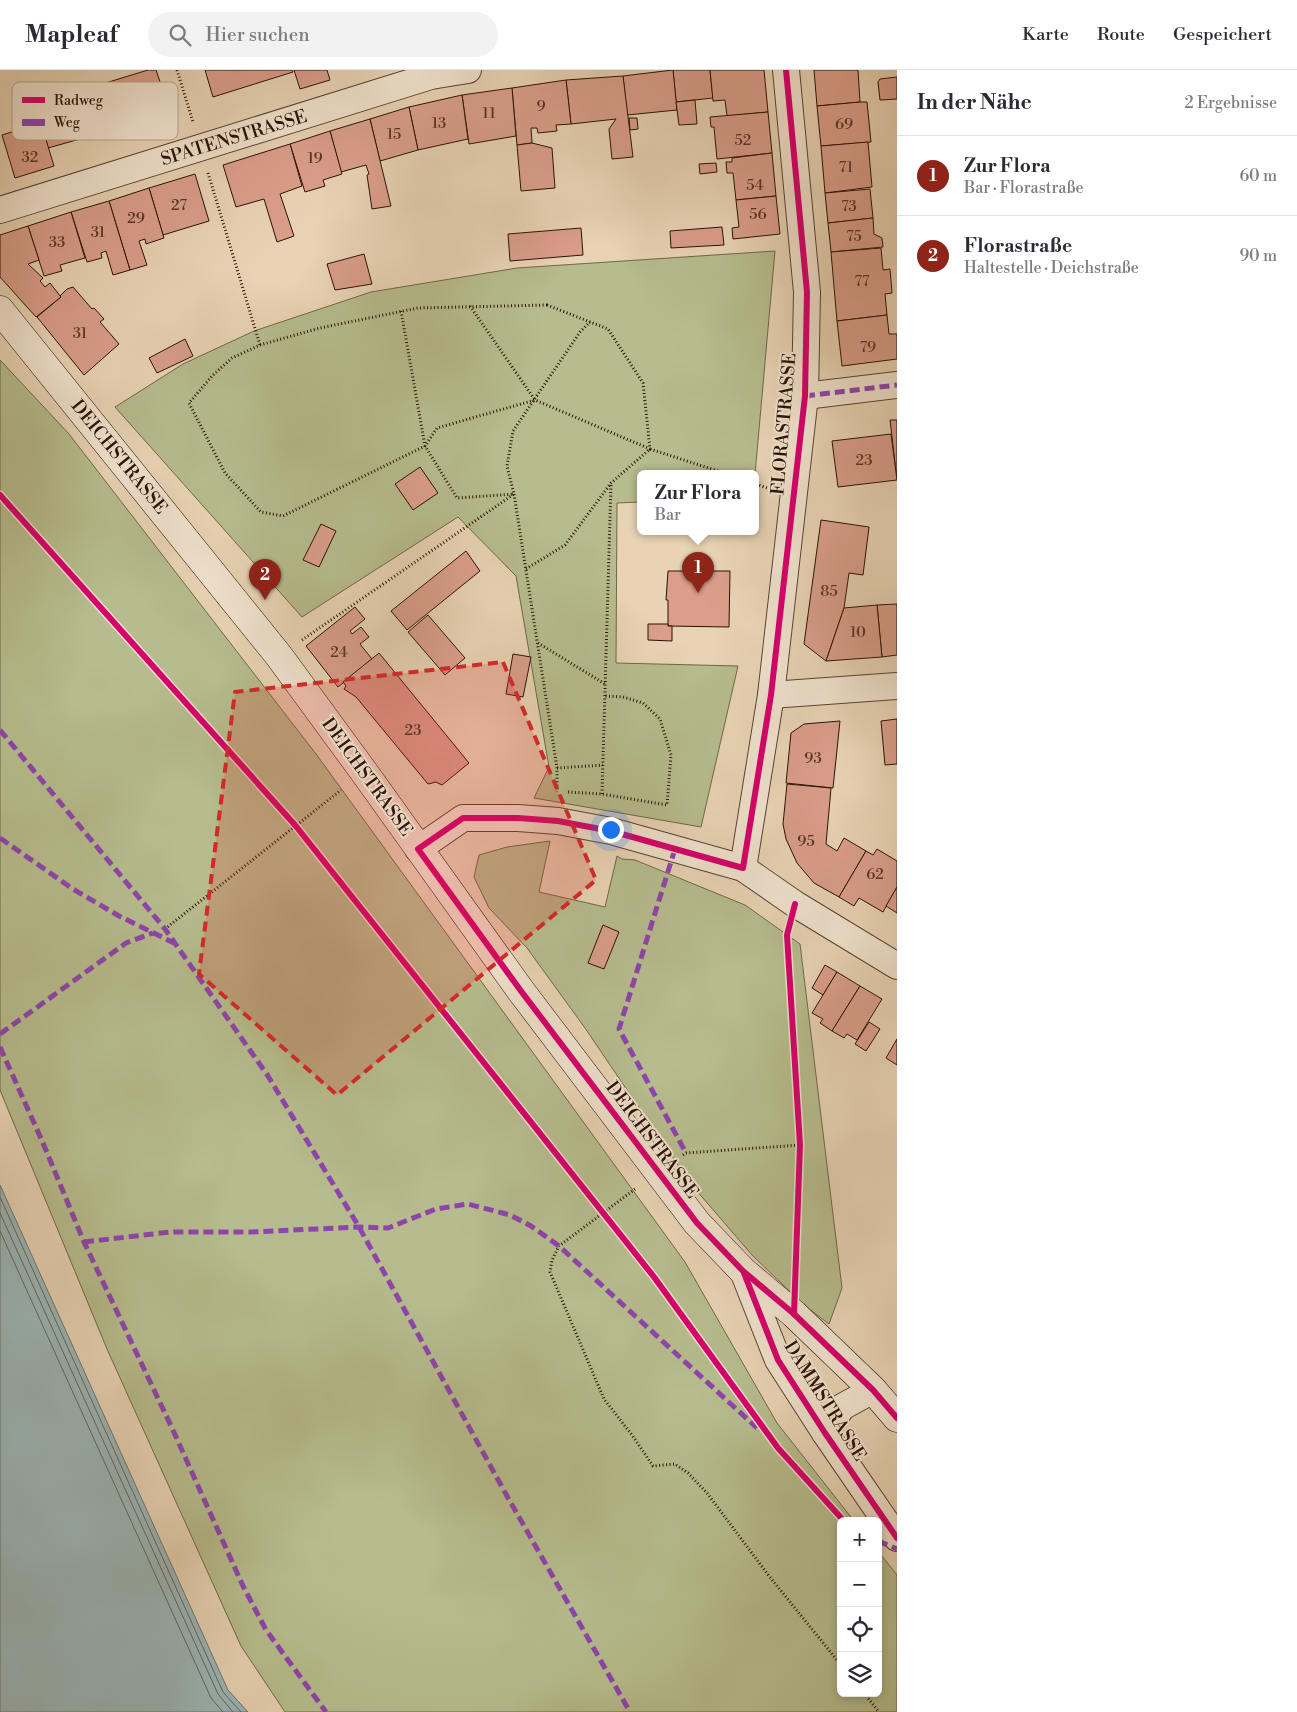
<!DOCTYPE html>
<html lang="de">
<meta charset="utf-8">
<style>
:root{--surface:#fff;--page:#f2f2f3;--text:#2b2b33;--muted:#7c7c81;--line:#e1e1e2;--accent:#8f2418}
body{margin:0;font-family:"Libre Bodoni",serif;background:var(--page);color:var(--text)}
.controls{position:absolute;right:15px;bottom:15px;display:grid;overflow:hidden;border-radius:8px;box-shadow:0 2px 8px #0003}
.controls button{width:45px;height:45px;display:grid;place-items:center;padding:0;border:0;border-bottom:1px solid var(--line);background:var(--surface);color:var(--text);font:25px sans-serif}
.you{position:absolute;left:610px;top:759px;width:18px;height:18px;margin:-12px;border:4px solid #fff;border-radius:50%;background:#1a73e8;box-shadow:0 0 0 8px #1a73e833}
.badge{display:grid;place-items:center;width:32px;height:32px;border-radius:50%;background:var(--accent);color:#fff;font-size:16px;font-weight:700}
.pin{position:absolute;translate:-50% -41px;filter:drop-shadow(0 1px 2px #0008)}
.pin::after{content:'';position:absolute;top:26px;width:18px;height:15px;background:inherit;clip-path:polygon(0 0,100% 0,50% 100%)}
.popup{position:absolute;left:637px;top:400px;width:122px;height:65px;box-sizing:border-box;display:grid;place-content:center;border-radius:8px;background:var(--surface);filter:drop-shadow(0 1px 4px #0005);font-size:16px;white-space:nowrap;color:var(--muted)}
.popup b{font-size:19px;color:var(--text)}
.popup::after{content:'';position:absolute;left:50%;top:100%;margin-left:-10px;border:10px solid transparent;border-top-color:var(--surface)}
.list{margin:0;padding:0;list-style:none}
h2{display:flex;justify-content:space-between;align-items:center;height:65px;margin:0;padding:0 20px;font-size:21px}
h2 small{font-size:16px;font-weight:400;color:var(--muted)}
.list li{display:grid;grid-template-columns:32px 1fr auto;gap:15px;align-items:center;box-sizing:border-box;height:80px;padding:0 20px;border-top:1px solid var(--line)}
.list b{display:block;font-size:19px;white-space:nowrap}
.list p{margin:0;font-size:16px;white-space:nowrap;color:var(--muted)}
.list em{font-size:16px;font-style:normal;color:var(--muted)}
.icon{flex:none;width:28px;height:28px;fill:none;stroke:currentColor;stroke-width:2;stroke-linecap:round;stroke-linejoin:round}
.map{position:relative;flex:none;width:897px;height:1642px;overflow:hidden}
header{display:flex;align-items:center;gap:30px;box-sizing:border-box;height:70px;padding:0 25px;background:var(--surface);border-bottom:1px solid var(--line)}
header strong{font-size:24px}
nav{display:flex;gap:28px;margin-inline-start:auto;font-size:18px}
.search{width:350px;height:45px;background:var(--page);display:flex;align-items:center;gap:12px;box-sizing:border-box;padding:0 18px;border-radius:28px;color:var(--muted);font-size:19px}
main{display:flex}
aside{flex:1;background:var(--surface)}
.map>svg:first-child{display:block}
.green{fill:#b6bc8d;stroke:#70664a}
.water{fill:#9bb6b7;stroke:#6e7471}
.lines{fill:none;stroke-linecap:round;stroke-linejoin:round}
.shore{stroke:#63645f;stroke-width:1}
.building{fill:#da9e8a;stroke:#2b1107}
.street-casing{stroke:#5a4232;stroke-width:28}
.secondary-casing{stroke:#2b1107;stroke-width:29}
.path{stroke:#2b1107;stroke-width:3;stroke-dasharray:1 2.5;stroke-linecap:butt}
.street{stroke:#f0e2ce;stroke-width:26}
.secondary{stroke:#f0e2ce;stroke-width:28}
.quiet{stroke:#8e44ad;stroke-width:5;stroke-dasharray:10 5;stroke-linecap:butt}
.cycleway-casing{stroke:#f0e2ce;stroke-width:9}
.cycleway{stroke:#d6006c;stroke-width:6}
.marked{fill:#d62828;fill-opacity:0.2;stroke:#d62828;stroke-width:4;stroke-dasharray:10 6;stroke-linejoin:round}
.labels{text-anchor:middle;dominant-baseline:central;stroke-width:4;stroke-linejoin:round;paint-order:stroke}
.number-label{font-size:15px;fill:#573428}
.street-label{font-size:18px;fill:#2b1107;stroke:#f0e2ce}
.key{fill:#f0e2ce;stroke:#b5a392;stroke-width:1}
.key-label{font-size:14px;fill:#2b1107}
</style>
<header>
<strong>Mapleaf</strong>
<div class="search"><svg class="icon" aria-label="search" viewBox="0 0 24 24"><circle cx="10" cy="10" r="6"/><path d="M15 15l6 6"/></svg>Hier suchen</div>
<nav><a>Karte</a><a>Route</a><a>Gespeichert</a></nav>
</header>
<main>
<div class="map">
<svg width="897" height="1642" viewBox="0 0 897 1642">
<rect width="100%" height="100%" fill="#e8d3b4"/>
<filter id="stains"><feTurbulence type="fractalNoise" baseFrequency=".004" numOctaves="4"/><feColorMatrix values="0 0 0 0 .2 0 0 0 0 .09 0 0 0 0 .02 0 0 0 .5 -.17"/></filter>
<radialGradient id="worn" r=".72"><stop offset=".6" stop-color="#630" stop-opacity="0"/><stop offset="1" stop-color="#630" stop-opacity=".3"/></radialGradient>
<g class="green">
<path d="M775,181L755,404H640V432L617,433L616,593L738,596L701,757L534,728L549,697L516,506L458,447L302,547L115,337L183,294L254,261L371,222L517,198Z"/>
<path d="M0,290L69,364L316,684L685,1192L777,1353L854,1451H841V1623H878V1481L897,1505V1642H285L241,1576L107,1279L0,1020Z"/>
<path d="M550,771L539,822L605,837L617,786L622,789L635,790L745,835L800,874L842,1218L829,1254L805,1236L752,1185L690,1113L585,958L527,878L489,838L474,807L479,785L507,777Z"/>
</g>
<path class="water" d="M0,1115L228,1620L248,1642H0Z"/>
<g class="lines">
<g class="shore">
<path d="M0,1127L223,1622L241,1642"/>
<path d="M0,1143L218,1624L233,1642"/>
<path d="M0,1161L211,1628L223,1642"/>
</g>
</g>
<g class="building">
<path d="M148,0H156L170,41L89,66L76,22Z"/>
<path d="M205,0H292L293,2L213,27Z"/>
<path d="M294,0H327L330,10L300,19Z"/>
<path d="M673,0H710L713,28L676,32Z"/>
<path d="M673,0L677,40L627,45L623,6Z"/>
<path d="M710,0H764L768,42L727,46L725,30L713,31Z"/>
<path d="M814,0H858L860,32L817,36Z"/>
<path d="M623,6L633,87L612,89L609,59L616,49L571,54L566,10Z"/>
<path d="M897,7V29L880,30L878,12L880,9Z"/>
<path d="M566,10L571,54L556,55L557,61L538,63L537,58H531L532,73L517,75L512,18Z"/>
<path d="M29,14L38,43L22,48L13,19Z"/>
<path d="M512,18L516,66L469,74L462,25Z"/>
<path d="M74,23L87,67L48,78L35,34Z"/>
<path d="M462,25L468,69L418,80L409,37Z"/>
<path d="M695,30L697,54L679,55L676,32Z"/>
<path d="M860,32H867L871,72L821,76L817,36Z"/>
<path d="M409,37L418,80L380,91L370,49Z"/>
<path d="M768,42L772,83L717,89L714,57H711L710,47Z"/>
<path d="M629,48H637L638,59L630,60Z"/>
<path d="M370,49L391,136L372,139L367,105L369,104L366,95L341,102L330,61Z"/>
<path d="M41,53L54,96L15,108L2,65Z"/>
<path d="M330,61L342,104L323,110L325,116L305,122L290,74Z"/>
<path d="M868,72L872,117L825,123L821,76Z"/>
<path d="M532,73L552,78L555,118L521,121L517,75Z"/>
<path d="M290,74L302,116L280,124L294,166L277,172L264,129L236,137L223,95Z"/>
<path d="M772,83L776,126L736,130L733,103H727L726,92H732V88Z"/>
<path d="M716,93L717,102L700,104L699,94Z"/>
<path d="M195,104L209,151L163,165L149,118Z"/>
<path d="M149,118L164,168L146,174L145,169L139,171L147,195L130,200L109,131Z"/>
<path d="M870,119L873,148L828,153L825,123Z"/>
<path d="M776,126L780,164L733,169L732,158L739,157L736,130Z"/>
<path d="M109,131L130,200L113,205L106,181L101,183L102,188L87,192L71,142Z"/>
<path d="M71,142L85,188L60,195L62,201L44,206L28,156Z"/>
<path d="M873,148L874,164L882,168L883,177L831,182L828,153Z"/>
<path d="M28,156L39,190L28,194L43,208L40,211L45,217L50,213L61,227L36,247L0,207V165Z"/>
<path d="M722,157L724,175L671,178L670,161Z"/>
<path d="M581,158L583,185L510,191L508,164Z"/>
<path d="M881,178L883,200L890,199L892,223L885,224L887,245L837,251L831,182Z"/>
<path d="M364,184L372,214L335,220L327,194Z"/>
<path d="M73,217L92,239L94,238L104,249L100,252L119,274L84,305L37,247L61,227L60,226L67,219Z"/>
<path d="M887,245L889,264H897V289L842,296L837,251Z"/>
<path d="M185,269L193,286L157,303L149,288Z"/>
<path d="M890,350H897V410Z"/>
<path d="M891,364L897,410L838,417L832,371Z"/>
<path d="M420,397L438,423L413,440L395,414Z"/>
<path d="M821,450L869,457L863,505L849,503L844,538L826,591L804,574Z"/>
<path d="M321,454L336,461L319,497L303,490Z"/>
<path d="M466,481L480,501L407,560L391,541Z"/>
<path d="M668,501H730L729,557L668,556V530H666Z"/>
<path d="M897,534V585L882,587L877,535Z"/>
<path d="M877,535L882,587L826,591L844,538Z"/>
<path d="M355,537L365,549L350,561L352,564L361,557L369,567L360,574L372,589L338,617L306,576Z"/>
<path d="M428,545L465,588L445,605L408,562Z"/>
<path d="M648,554H668V556H672V571L648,570Z"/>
<path d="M379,583L469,693L442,715L436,712L428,714L356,627L344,619L346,616L343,612Z"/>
<path d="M513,584L531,587L523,627L506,624Z"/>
<path d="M897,649V694L885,695L881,651Z"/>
<path d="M840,651L833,718L786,713L791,663L804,654Z"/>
<path d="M787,714L831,718L826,774L837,781L844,768L866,781L839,827L814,813L797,793L786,769L783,754Z"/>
<path d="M877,779L897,791V817L883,842L859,828L854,836L839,827L866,781L873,785Z"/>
<path d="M897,817V843L886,836Z"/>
<path d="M603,855L619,862L604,899L588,893Z"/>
<path d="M825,895L837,902L823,925L812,918Z"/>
<path d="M837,902L860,916L832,961L820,953L823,949L812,943Z"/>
<path d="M860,916L882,929L857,970L847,964L844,968L832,961Z"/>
<path d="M869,952L880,959L866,981L855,974Z"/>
<path d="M897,969V995L886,988Z"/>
</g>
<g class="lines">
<g class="street-casing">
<g id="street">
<path d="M0,140L431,6L468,0"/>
<path d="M805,326L897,315"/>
<path d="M771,625L897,616"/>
<path d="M418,779L463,748H518L558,751L611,761L743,798L795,834L897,896"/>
<path d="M743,798L771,625L805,326L807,222L786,0"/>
<path d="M743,1201L778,1290L825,1363L897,1468"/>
<path d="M825,1363L842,1337L873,1320"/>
</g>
</g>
<g class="secondary-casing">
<path id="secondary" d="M0,240L279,586L364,702L521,921L697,1153L743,1201L794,1244L873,1320L897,1348"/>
</g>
<g class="path">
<path d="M177,0L193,52"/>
<path d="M208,103L260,275"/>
<path d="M547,235L608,259L643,313L650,379L535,330L437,358L425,376L283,446L261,442L225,403L189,333L213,305L232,288L260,275L320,258L418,238Z"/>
<path d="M470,236L535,330"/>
<path d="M401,241L425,376L457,428L514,424L557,698V722"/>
<path d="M756,414L767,418"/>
<path d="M526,499L565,475L611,413L650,379L727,404"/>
<path d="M302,570L514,424L507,396L513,361L580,262L590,252"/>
<path d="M538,573L605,614"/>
<path d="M557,698L603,695"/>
<path d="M568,722L602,724L667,735L671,685L660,649L643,633L623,627L605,626"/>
<path d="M602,724L611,413"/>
<path d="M165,859L341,720"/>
<path d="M683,1085L686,1083L800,1075"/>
<path d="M635,1119L559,1176L552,1190L550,1202L604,1329L632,1365L653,1396L675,1394L688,1403L707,1423L769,1506L841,1595"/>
<path d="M864,1623L879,1642"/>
</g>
<use href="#street" class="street"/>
<use href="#secondary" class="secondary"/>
<g class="quiet">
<path d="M805,326L897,315"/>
<path d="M0,660L165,859L268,1006L359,1157L507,1426L630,1642"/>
<path d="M0,768L73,819L119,846L174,873"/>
<path d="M675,779L619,959L686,1083"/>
<path d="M0,964L126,873L153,863"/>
<path d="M0,977L43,1073L84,1172L172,1358L243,1516L266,1560L326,1642"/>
<path d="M84,1172L170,1162H251L359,1157L388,1158L436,1139L468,1134L510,1145L531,1156L559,1176L757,1358"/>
<path d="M878,1471L897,1479"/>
</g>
<g class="cycleway-casing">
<g id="cycleway">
<path d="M786,0L807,222L805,326L771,625L743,798L611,761L558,751L518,748H463L418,779L521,921L697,1153L743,1201L794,1244L873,1320L897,1348"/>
<path d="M0,425L295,755L654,1207L778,1378L844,1451"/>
<path d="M744,1203L778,1290L825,1363L897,1468"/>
<path d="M794,1244L800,1075L787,865L795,834"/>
</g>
</g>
<use href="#cycleway" class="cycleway"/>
</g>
<path class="marked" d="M503,592L596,810L337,1025L199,904L235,622Z"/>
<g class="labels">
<g class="number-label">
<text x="541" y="36">9</text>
<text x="489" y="43">11</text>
<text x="439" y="53">13</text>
<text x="844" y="54">69</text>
<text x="394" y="64">15</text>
<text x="743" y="70">52</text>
<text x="30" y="87">32</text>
<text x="315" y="88">19</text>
<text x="846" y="97">71</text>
<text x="755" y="115">54</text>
<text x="179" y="135">27</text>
<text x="849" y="136">73</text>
<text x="758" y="144">56</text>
<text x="136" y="148">29</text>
<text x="98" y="162">31</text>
<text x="854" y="166">75</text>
<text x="57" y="172">33</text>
<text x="862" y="211">77</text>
<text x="80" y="263">31</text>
<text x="868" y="277">79</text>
<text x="864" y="390">23</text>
<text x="829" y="521">85</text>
<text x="858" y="562">10</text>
<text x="339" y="582">24</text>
<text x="413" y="660">23</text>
<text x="813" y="688">93</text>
<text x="806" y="771">95</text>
<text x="875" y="804">62</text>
</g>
<g class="street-label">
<text transform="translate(234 68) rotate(-17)">SPATENSTRASSE</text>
<text transform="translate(784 354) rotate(-85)">FLORASTRASSE</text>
<text transform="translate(119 387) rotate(51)">DEICHSTRASSE</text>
<text transform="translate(367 707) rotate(54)">DEICHSTRASSE</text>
<text transform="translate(652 1070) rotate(53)">DEICHSTRASSE</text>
<text transform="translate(825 1331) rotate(58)">DAMMSTRASSE</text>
</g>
</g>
<rect x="12" y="12" width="166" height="58" rx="8" class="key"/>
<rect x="22" y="27" width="23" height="6" fill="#d6006c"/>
<rect x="22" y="49" width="23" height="7" fill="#8e44ad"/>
<g class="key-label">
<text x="54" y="35">Radweg</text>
<text x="54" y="57">Weg</text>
</g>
<rect width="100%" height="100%" filter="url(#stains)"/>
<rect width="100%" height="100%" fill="url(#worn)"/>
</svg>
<div class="controls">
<button>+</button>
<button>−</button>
<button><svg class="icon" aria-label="locate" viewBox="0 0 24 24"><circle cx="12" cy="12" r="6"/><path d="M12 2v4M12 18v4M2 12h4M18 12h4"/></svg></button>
<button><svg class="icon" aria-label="layers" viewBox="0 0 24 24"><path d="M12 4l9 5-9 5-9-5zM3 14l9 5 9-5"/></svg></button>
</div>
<div class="you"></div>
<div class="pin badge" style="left:698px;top:523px">1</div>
<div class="popup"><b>Zur Flora</b>Bar</div>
<div class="pin badge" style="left:265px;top:530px">2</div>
</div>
<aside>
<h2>In der Nähe<small>2 Ergebnisse</small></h2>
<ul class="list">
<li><span class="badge">1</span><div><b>Zur Flora</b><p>Bar · Florastraße</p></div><em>60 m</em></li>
<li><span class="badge">2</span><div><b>Florastraße</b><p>Haltestelle · Deichstraße</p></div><em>90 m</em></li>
</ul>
</aside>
</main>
